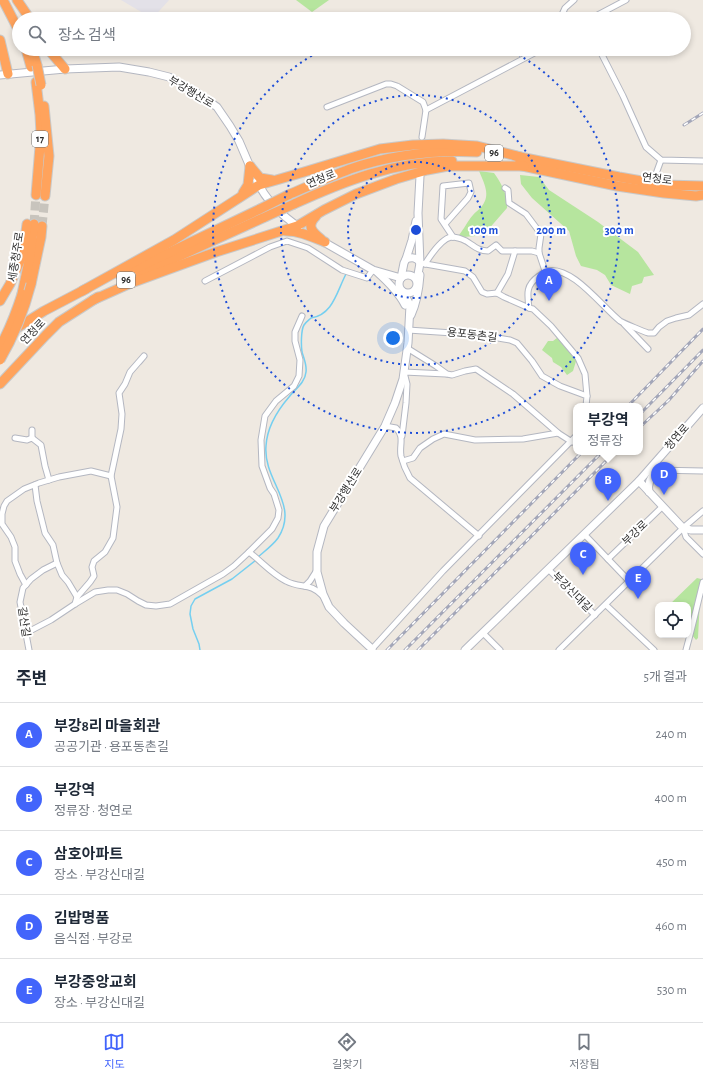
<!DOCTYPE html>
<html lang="ko">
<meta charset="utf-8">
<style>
:root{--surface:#fff;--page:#f2f2f3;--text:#1f2937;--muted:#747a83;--line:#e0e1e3;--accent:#4264fb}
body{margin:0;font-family:"Alegreya Sans","Noto Sans KR",sans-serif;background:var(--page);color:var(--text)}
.controls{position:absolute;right:12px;bottom:12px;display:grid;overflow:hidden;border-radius:8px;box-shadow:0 2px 6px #0003}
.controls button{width:36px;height:36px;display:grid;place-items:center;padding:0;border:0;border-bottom:1px solid var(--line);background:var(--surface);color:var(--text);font:20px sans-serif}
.you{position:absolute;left:393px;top:338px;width:14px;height:14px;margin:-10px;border:3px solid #fff;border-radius:50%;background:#1a73e8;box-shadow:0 0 0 6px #1a73e833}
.badge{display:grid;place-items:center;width:26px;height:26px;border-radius:50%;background:var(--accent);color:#fff;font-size:13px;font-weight:700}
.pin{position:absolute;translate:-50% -33px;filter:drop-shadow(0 1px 2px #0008)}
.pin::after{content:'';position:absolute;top:21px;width:14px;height:12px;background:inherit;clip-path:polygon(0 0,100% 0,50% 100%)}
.popup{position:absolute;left:573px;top:403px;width:70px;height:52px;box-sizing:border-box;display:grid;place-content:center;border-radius:8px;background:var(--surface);filter:drop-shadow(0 1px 3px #0005);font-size:13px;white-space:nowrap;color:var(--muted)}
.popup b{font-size:15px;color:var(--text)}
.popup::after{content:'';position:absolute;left:50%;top:100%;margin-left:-8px;border:8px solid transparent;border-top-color:var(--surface)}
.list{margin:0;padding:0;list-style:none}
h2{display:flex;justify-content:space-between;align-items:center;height:52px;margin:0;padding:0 16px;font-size:17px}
h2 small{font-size:13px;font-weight:400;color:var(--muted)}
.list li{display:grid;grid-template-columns:26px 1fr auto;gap:12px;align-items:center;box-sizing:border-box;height:64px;padding:0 16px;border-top:1px solid var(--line)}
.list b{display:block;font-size:15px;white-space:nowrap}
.list p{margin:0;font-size:13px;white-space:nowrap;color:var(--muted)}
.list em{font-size:13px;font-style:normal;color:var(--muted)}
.icon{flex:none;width:22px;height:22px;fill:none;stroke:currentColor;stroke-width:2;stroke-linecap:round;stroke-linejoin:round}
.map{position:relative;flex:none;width:703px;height:650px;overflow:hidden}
.search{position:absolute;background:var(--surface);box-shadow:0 2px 6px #0003;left:12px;right:12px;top:12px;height:44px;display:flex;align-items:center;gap:10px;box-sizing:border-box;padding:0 14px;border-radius:22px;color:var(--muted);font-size:15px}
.sheet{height:372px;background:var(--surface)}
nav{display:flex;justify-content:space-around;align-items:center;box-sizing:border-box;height:56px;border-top:1px solid var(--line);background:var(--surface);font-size:11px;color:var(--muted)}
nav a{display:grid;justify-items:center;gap:2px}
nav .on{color:var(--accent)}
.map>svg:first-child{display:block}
.industrial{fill:#e3e1e8}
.green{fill:#b6e59e}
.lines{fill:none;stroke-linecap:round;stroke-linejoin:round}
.stream{stroke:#75cff0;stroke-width:1.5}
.street-tunnel{stroke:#c8c4bd;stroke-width:5;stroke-dasharray:5 2.5;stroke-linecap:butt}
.highway-tunnel{stroke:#c8c4bd;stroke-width:9;stroke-dasharray:9 4.5;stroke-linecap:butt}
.street-casing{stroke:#b4b7c1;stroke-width:7}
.secondary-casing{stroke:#b4b7c1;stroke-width:9}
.highway-casing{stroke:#c9c9c9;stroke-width:11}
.street{stroke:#fff;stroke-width:5}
.secondary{stroke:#fff;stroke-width:7}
.highway{stroke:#ffa35c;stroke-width:9}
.rail-casing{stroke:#a3a6b8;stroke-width:3}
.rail{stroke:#fff;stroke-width:1.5;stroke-dasharray:4.5;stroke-linecap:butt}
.highway-bridge-casing{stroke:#c9c9c9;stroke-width:11;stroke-linecap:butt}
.highway-bridge{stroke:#ffa35c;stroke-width:9}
.ring{fill:none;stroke:#1d4ed8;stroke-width:2;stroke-dasharray:2 4}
.labels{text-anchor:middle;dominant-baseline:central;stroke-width:4;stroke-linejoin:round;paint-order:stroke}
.shield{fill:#fff;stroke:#6d6d6d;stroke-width:1}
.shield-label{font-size:10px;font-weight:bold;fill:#2e2e2e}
.street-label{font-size:11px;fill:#2e2e2e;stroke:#fff}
.centre{fill:#1d4ed8;stroke:#fff;stroke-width:2}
.ring-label{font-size:12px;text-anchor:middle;font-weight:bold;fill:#1d4ed8;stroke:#fff;stroke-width:4;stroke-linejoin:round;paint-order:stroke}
</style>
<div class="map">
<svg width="703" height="650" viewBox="0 0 703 650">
<rect width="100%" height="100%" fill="#efe9e1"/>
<path class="industrial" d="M121,0H169L152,19H137L143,13Z"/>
<g class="green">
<path d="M296,0H329L312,12Z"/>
<path d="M479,171L494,173C501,183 508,195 507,208L487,231L476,236L463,237L459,235C464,229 467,222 473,215C475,212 479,210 482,206C491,195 484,183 479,171Z"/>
<path d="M520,175L539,177L549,190L598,222L638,252L654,275L644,277L642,283L632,286L630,294L611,285L605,275L597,270L581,266L576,256L569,231L532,198L521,184Z"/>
<path d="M557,338L561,339L577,358L573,371L567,375L561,367L553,362L552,358L542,350L548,341H553Z"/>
<path d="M697,578L701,579L698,638L696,640L688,630V605H669Z"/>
</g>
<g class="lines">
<g class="stream">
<path d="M258,557C265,551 273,545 278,538C300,504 263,481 266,446C267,427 277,411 289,397C295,389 305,383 306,372C307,365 304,359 302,352C301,345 301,330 304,325C306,322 309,320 311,318C333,315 337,291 346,274"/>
<path d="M200,650L199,644L193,629L190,614L191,606L195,599L232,579L256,560"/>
</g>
<path class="street-tunnel" d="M654,196L657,171"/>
<g class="highway-tunnel">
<path d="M34,224L36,195"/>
<path d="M42,226L45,196"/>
</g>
<g class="street-casing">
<g id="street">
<path d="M560,19L565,8L574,0"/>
<path d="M590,19L626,0"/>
<path d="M599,49L623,96L646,147L661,160L703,161"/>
<path d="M327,107L386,84H391L397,86L423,102L426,110L422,137"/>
<path d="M426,110L542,49"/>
<path d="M657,171L661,160"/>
<path d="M505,188L508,190L509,203L526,214L541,234L539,248V253"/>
<path d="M445,224L468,198L471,192L469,183L443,186L441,219L453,237"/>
<path d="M420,263L465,271L473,277L482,292L487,294L497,293L504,297L529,308"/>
<path d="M425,264C430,256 441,239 451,237C456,237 462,239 466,241C474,246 479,251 488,251L496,245L502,251H515"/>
<path d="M205,281L270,247L287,241L308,248L342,270L367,278L373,270"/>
<path d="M497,293L508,274L515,251H532L539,253L545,271"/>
<path d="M624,324L648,349"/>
<path d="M408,330L483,335L492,337L510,340L517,343L532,361L542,376L560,386L587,396L586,406"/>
<path d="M407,348L436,366L447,374L452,375L465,371L476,369L513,394L558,433"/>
<path d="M587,396L585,374L578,358L551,326L533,309L529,308C527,293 526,285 539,276C542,274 544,272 547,271C572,265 602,307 620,321C623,323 645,332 648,333C650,333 652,333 654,333L659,327L667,321L676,318L689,315L703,304"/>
<path d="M385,426L396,428C405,437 399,445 401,456C403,464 406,471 410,478L479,536"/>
<path d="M32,430V438"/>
<path d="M402,436L406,403L407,384L404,372L446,374"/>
<path d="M15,438L27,440L32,438L41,445L45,466L49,480"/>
<path d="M403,461L413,458L420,448L433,439L444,434L475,440L523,439L558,433L572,442"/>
<path d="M654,470L703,471"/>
<path d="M35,485L37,501L45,533L53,545L57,563L62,575L68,582L77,597"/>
<path d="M683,528L686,537L703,554"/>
<path d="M584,534L629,581"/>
<path d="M249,552L272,529L278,518L279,510L274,494L270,488L262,466L261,440L265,416L276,401L294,386L299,376L300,360L295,341V332L302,316"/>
<path d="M608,559L662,507"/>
<path d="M548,569L595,615"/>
<path d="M26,585L20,574L15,561V547L11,537L2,524V514L4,506L7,501L24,489L39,483L59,477L91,471L111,476"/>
<path d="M305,586L310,581L317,570"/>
<path d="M75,604L77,597L90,582L94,576L92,567L94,561L105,552L113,538L117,507L111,476L121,429L122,414L119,393L125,384L130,372L144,356L139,362"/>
<path d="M606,605L654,650"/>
<path d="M26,633L51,620L75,604L95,592L108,590H117L127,594L138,601L146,605L156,606L170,604L223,574L234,566L249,552C261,561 272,574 286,581C301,589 310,582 323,596"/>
<path d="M483,633L500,650"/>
<path d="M372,649L443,571L576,436"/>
<path d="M29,650L20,602L23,588L31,579L43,570L57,563"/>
<path d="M559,650L683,528L703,511"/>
<path d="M686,650L691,631L703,582"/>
</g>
</g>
<g class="secondary-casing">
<g id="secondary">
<path d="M0,75L65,69L119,67L149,72L169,77L197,93L217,107L230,126L239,141L251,169"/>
<path d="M420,176L418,213L420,264"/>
<path d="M257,181C265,199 282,216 299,227"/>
<path d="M322,241L373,270L401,278L404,263L406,259C412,257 417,257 420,263L417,280"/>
<path d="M406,259L412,240L416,221"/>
<path d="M377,272C387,281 399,293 405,305"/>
<circle cx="408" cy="284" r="9"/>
<path d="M411,315C417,302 419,289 420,275"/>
<path d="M639,481L683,528L691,530H703"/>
<path d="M649,492C647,483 651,476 657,469"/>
<path d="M372,649L344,623L329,607L323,594L317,572V552L324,526L385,426L395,403L403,379L408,343L410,305L403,292"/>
<path d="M465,650L639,481L703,408"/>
</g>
</g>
<g class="highway-casing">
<g id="highway">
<path d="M3,0L19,31"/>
<path d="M17,0L30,19"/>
<path d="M0,40L8,74"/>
<path d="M26,49L31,67"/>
<path d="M32,49L37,65"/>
<path d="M48,49L65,69"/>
<path d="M36,82L40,115L41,134L36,195"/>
<path d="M44,106L49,156L45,196"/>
<path d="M515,156L619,177L664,185L703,186"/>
<path d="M518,165L617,186L664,193L696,196L703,195"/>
<path d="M250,166L260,178L272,180"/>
<path d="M243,193L248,185L250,166"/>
<path d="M288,195C309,186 329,177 350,169C391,155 434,150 477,152"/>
<path d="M294,204C344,181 396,161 452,161"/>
<path d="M316,216C306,226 312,232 321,239"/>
<path d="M286,231C300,231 312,237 325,242"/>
<path d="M140,274L265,217"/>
<path d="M120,275L137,268L260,209"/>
<path d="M31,284L41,237L42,226"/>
<path d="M82,291L174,240L259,185L304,172L380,149L413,145L443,144L477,146L521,157"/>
<path d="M22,294L29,261L34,224"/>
<path d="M93,300L131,283L161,272L216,252L297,226L324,210L356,194L396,179L427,170L448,166H524"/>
<path d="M0,301L10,284L23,254L27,224"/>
<path d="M12,331L44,311L86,289"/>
<path d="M0,384L46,335L59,322L98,297"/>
</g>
</g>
<use href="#street" class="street"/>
<use href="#secondary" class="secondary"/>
<use href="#highway" class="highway"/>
<g class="rail-casing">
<g id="rail">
<path d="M684,125L703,113"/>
<path d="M628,406L703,329"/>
<path d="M640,414L703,350"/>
<path d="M640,427L669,400L703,361"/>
<path d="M387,650L582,452"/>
<path d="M405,650L602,452"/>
<path d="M418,650L615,452"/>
</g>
</g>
<use href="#rail" class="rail"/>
<g class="highway-bridge-casing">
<g id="highway-bridge">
<path d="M37,65L41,85"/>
<path d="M260,209L288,195"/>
<path d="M265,217L294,204"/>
<path d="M0,347C9,330 16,313 22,294"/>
<path d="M0,360C14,336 24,311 31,284"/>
</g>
</g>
<use href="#highway-bridge" class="highway-bridge"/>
</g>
<g class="ring">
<circle cx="416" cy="230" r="68"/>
<circle cx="416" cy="230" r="135"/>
<path d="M508 49A203 203 0 1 1 324 49"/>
</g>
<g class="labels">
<g class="shield">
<rect x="32" y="131" width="16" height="16" rx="3"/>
<rect x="485" y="145" width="18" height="16" rx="3"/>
<rect x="117" y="272" width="18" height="16" rx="3"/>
</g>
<g class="shield-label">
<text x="40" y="139">17</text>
<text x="494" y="153">96</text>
<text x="126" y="280">96</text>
</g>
<g class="street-label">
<text transform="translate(191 92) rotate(31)">부강행산로</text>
<text transform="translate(321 179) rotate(-22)">연청로</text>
<text transform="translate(657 179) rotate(7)">연청로</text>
<text transform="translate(16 257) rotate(-81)">세종청주로</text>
<text transform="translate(33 332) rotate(-46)">연청로</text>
<text transform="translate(472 335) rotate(7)">용포동촌길</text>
<text transform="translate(677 437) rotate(-49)">청연로</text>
<text transform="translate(346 490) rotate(-58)">부강행산로</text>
<text transform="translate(635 533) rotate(-44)">부강로</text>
<text transform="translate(572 592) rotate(45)">부강신대길</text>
<text transform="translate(24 622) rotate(81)">갈산길</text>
</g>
</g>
<circle cx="416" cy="230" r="6" class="centre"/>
<g class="ring-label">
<text x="484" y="234">100 m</text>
<text x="551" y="234">200 m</text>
<text x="619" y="234">300 m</text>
</g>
</svg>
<div class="controls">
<button><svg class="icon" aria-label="locate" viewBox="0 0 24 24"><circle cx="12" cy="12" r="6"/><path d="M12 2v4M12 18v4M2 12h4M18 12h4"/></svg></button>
</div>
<div class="you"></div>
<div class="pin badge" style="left:549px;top:301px">A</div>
<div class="pin badge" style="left:608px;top:501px">B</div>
<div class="popup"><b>부강역</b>정류장</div>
<div class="pin badge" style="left:583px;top:575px">C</div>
<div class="pin badge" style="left:664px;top:495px">D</div>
<div class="pin badge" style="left:638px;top:599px">E</div>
<div class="search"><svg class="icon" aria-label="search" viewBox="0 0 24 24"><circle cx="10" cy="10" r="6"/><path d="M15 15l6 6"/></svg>장소 검색</div>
</div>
<section class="sheet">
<h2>주변<small>5개 결과</small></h2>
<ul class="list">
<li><span class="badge">A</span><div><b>부강8리 마을회관</b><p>공공기관 · 용포동촌길</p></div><em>240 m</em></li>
<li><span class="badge">B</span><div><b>부강역</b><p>정류장 · 청연로</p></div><em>400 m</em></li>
<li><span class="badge">C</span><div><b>삼호아파트</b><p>장소 · 부강신대길</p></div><em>450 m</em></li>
<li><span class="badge">D</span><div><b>김밥명품</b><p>음식점 · 부강로</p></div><em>460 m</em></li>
<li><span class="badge">E</span><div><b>부강중앙교회</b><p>장소 · 부강신대길</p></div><em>530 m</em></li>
</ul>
</section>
<nav>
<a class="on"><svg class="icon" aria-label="map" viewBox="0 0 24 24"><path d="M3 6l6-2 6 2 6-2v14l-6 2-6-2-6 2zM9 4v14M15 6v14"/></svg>지도</a>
<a><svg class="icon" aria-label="directions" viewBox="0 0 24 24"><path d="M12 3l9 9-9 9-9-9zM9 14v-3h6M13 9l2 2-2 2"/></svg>길찾기</a>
<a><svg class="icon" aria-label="saved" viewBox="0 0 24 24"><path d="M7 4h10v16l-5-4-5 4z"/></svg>저장됨</a>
</nav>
